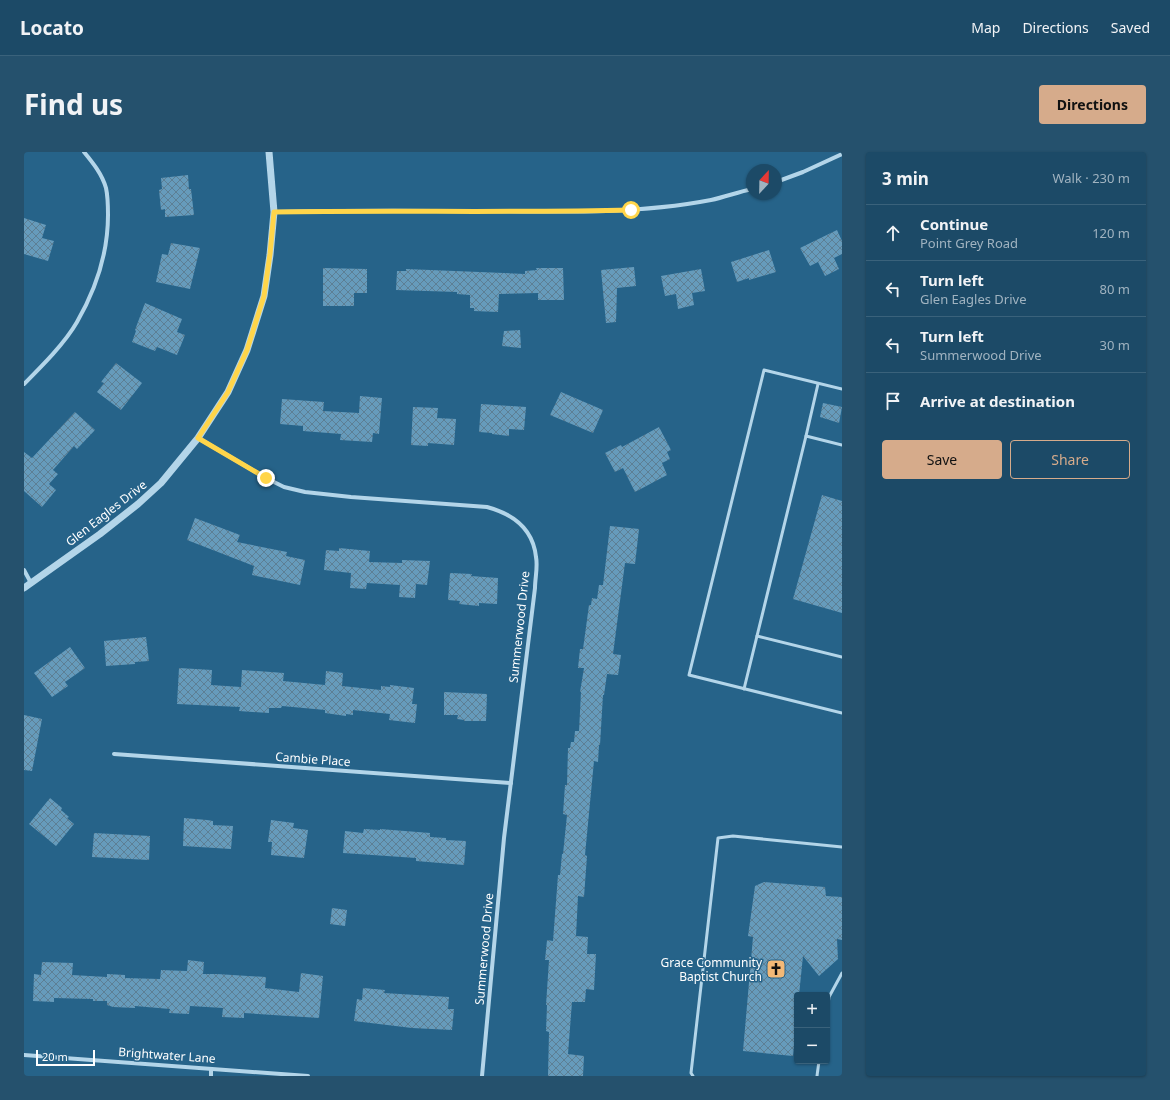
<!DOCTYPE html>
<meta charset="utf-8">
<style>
:root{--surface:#1c4a67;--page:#25516d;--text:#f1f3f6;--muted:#a0b3c0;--line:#3a627b;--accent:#d6ab8b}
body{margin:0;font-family:"Noto Sans",sans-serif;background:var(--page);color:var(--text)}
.controls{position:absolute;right:12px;bottom:12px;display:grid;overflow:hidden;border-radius:4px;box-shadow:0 1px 3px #0004}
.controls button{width:36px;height:36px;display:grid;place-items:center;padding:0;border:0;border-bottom:1px solid var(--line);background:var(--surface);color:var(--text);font:20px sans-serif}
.compass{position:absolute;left:722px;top:12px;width:36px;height:36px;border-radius:50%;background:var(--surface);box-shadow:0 1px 3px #0004;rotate:22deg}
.scale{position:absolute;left:12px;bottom:10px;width:59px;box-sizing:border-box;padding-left:4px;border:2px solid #fff;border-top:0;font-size:11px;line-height:14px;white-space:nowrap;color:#fff;-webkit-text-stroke:3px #266389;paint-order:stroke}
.stop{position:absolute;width:12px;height:12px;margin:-9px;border:3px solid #ffd54a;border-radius:50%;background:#fff}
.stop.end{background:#ffd54a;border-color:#fff;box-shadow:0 1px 4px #0008}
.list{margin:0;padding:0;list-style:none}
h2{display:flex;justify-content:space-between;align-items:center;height:52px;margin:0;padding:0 16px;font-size:17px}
h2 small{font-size:13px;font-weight:400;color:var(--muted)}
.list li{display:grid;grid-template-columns:26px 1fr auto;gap:12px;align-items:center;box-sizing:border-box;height:56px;padding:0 16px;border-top:1px solid var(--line)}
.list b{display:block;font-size:15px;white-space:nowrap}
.list p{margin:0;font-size:13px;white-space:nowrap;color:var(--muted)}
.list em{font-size:13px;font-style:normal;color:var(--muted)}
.actions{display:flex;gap:8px;padding:12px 16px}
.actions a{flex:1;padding:9px 0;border:1px solid var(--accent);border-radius:4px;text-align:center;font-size:14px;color:var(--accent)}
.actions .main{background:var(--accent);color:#111}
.icon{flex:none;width:22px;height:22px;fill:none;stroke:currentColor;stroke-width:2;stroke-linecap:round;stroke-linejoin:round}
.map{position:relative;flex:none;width:818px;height:924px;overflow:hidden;border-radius:4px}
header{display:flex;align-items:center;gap:24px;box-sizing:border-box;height:56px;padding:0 20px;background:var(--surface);border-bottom:1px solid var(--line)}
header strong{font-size:19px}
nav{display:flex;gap:22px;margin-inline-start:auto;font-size:14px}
.intro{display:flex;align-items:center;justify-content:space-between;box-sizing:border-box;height:96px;padding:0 24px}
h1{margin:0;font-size:28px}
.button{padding:10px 18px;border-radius:4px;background:var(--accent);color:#111;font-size:14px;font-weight:700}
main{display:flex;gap:24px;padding:0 24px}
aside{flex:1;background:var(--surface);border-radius:4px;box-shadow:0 1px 3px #0004}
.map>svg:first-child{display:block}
.building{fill:url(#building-cross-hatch)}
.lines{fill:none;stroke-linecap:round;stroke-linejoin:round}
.service{stroke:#b3d5e9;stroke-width:3}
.minor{stroke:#b3d5e9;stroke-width:4}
.tertiary{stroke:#b3d5e9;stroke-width:7}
.route{stroke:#ffd54a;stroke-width:5}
.labels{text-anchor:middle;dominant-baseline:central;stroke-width:3;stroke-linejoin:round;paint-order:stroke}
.street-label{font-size:12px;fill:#fff;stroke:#266389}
.poi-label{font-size:12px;fill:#fff;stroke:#266389;text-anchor:end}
</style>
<header>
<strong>Locato</strong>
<nav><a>Map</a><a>Directions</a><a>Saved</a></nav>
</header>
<div class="intro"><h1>Find us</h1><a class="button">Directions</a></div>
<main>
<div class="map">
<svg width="818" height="924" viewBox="0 0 818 924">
<defs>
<pattern id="building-cross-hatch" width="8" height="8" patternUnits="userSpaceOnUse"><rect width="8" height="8" fill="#669bbb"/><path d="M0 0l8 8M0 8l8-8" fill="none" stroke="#5d7f94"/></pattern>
</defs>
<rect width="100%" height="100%" fill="#266389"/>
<g class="building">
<path d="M164,23L165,37H167L170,63L141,65V57L137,58L135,38L138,37L137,26Z"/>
<path d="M0,66L22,73L18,86L30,89L24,109L0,102Z"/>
<path d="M813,78L818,89V102L810,106L815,117L801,124L794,110L786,114L776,96Z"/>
<path d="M147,91L176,96L166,137L132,130L138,102L144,103Z"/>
<path d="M745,98L752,120L725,128V126L713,130L707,110Z"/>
<path d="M610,115L612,134L593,136L592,170L582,171L577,118Z"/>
<path d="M299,116L343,117V141H330V154H299Z"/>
<path d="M512,116H539L540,148H514V141L475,142L474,160L450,159V156H446V143L433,142V140L372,138L373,119H382V117L501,122V119L513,118Z"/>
<path d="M677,117L681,139L668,141L670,153L654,157L652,142L641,144L637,124Z"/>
<path d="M121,151L158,167L153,180L161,183L153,203L133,195L131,199L108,190L112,179L111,178Z"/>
<path d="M496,178L497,196L478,194L480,179Z"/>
<path d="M92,211L118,231L97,258L73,240L80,231L77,230Z"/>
<path d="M537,240L579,258L569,281L526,263Z"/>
<path d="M336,244L358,246L355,282L349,281L348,290L316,288L317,282L279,279V274L256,272L258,247L300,250L299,259L335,261Z"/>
<path d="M799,251L818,255L815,271L796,265Z"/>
<path d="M457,252L502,255L500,278L485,277V284L468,282V281L455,280Z"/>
<path d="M389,255L414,256L413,266L432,267L430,293L404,291V294L387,293Z"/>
<path d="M51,260L71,278L53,297L50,294L29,318L34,322L25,332L32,338L18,355L0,339V300L8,306Z"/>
<path d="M635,275L647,298L643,300L646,307L638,311L643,323L611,340L599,316L591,320L581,301L597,293L598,295Z"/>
<path d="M798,343L818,349V461L769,447Z"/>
<path d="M171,366L216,383L213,390L263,400L262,404L281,408L276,433L228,423L230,414L163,388Z"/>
<path d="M586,374L615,377L611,412L601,411L589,502L597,503L594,523L583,522L580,543H579L576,593H575L574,610L570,609L561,703L563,704L560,745L554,744L552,784L564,785L563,802H572L570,838L562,837L561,850H548L544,902L560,904L559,924H524L525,880L522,879L523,853H522L525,808H521L523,788L529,789L534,723H536L538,702H539L543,663L539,662L541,633H543L544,596H546L547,590H550L551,579H555L557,540H556L560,516H554L556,497H559L565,453H567L568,446L573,447L575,433H579Z"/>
<path d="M315,396L346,399L345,410L378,411V408L406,409L403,433L392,432L391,446L375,445L376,433L343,431L342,437L326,436L327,421L300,418L302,398L315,399Z"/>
<path d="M426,421L448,422L447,424L474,426L473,452L455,451V454L435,452L436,449L424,448Z"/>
<path d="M122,485L125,509L111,510V512L82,514L80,489Z"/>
<path d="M46,495L61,516L41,530L44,534L28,545L10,521Z"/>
<path d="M155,516L188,518L187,533L217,535L218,518L260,521L259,529L301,533L302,519L319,521L318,534L357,538V534L366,535V533L390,536L388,552H393L391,571L365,568L366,562L329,558V563L322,562V564L301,561V558L258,554L257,556H245V561L215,559L216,555L153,552Z"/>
<path d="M420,540L463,542L462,569H440V568L433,567L434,563H420Z"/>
<path d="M0,563L18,567L8,619L0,618Z"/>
<path d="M26,646L38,656L37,658L45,665L43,666L50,672L32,694L5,672Z"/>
<path d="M160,666L183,668L189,669V673L209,674L207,697L159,694Z"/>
<path d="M247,668L270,671L269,676L284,678L280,706L247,703L248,690H244Z"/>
<path d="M340,677L356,678V677L406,681V685L422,686V688L442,689L440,713L392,709V706L319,701L321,679L339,681Z"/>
<path d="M70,681L126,684L125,708L68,705Z"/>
<path d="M740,730L801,735L802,744L818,745V788L813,787L814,807L795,824L779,804L775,843H773V863L769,904L719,899L729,785L724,784L731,734Z"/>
<path d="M308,756L323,758L321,774L306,772Z"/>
<path d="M164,808L180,810L179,822H193L242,825L241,836L275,840L277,821L299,824L295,866L220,861V866L198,865L199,856L166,854L165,862L145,861L146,857L111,854V856L89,855L83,853V849H69V847L30,846V850L9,849L10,822L17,823L18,810L49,811L48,823L83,825V822L101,823V826L136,827L137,818L163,819Z"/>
<path d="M339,836L361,838L360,841L425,845L424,857H430L428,878L388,876L330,869L333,847L338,848Z"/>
</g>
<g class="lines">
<g class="service">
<path d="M818,237L740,218L665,523L818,561"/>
<path d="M782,284L794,232"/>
<path d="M818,293L782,284L733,484L818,505"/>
<path d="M720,537L733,484"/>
<path d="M803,860L805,845L818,821"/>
<path d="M669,924L667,921L694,686L709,684L818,695"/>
<path d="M793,924L795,909"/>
</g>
<g class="minor">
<path d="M752,30L779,20L818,2"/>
<path d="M250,60C321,58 393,59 464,59C538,60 614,62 687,48C701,45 714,40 728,37"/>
<path d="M0,232C18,214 41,191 53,170C72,137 84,101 84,63C84,54 84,45 82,36C78,22 69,11 60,0"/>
<path d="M174,286L242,326L260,335L281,340L327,345L463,355C489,362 509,377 512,405C514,415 511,426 511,436L480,686L458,924"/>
<path d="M0,418L7,431"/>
<path d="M90,602L487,631"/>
<path d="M0,903L284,924"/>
<path d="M187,924V917"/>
</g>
<path class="tertiary" d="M0,436L76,382L114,352L137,331L174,286L204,240L223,198L240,144L246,103L250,60L245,0"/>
</g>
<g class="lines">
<path class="route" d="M242,326L174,286L204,240L223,198L240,144L246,102L250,60C369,58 488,61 607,58"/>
</g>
<defs>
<g id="church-square" transform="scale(1)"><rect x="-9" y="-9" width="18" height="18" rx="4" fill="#f3b977" stroke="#266389"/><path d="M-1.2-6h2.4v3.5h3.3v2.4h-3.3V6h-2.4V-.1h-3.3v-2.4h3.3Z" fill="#111"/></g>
</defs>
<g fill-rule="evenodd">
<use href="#church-square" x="752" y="817"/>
</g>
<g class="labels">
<g class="street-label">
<text transform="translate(82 361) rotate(-38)">Glen Eagles Drive</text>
<text transform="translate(495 475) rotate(-84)">Summerwood Drive</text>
<text transform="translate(289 607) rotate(4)">Cambie Place</text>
<text transform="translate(460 797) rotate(-85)">Summerwood Drive</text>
<text transform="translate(143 903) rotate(4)">Brightwater Lane</text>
</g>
<g class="poi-label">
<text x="738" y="810">Grace Community<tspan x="738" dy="14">Baptist Church</tspan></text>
</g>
</g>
</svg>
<div class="controls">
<button>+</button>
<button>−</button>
</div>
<svg class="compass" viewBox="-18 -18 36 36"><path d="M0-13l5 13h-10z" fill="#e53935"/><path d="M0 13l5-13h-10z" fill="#a0b3c0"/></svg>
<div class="scale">20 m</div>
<div class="stop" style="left:607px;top:58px"></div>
<div class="stop end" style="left:242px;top:326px"></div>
</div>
<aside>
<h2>3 min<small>Walk · 230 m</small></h2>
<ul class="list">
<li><svg class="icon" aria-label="ahead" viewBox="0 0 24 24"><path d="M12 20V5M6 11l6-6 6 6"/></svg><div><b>Continue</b><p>Point Grey Road</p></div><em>120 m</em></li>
<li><svg class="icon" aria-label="left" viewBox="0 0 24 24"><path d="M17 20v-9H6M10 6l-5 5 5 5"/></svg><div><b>Turn left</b><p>Glen Eagles Drive</p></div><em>80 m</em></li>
<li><svg class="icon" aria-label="left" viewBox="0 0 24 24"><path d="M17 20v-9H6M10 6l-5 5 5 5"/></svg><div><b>Turn left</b><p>Summerwood Drive</p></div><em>30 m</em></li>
<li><svg class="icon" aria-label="arrive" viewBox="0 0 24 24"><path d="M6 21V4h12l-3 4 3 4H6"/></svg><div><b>Arrive at destination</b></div></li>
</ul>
<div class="actions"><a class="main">Save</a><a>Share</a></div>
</aside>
</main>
